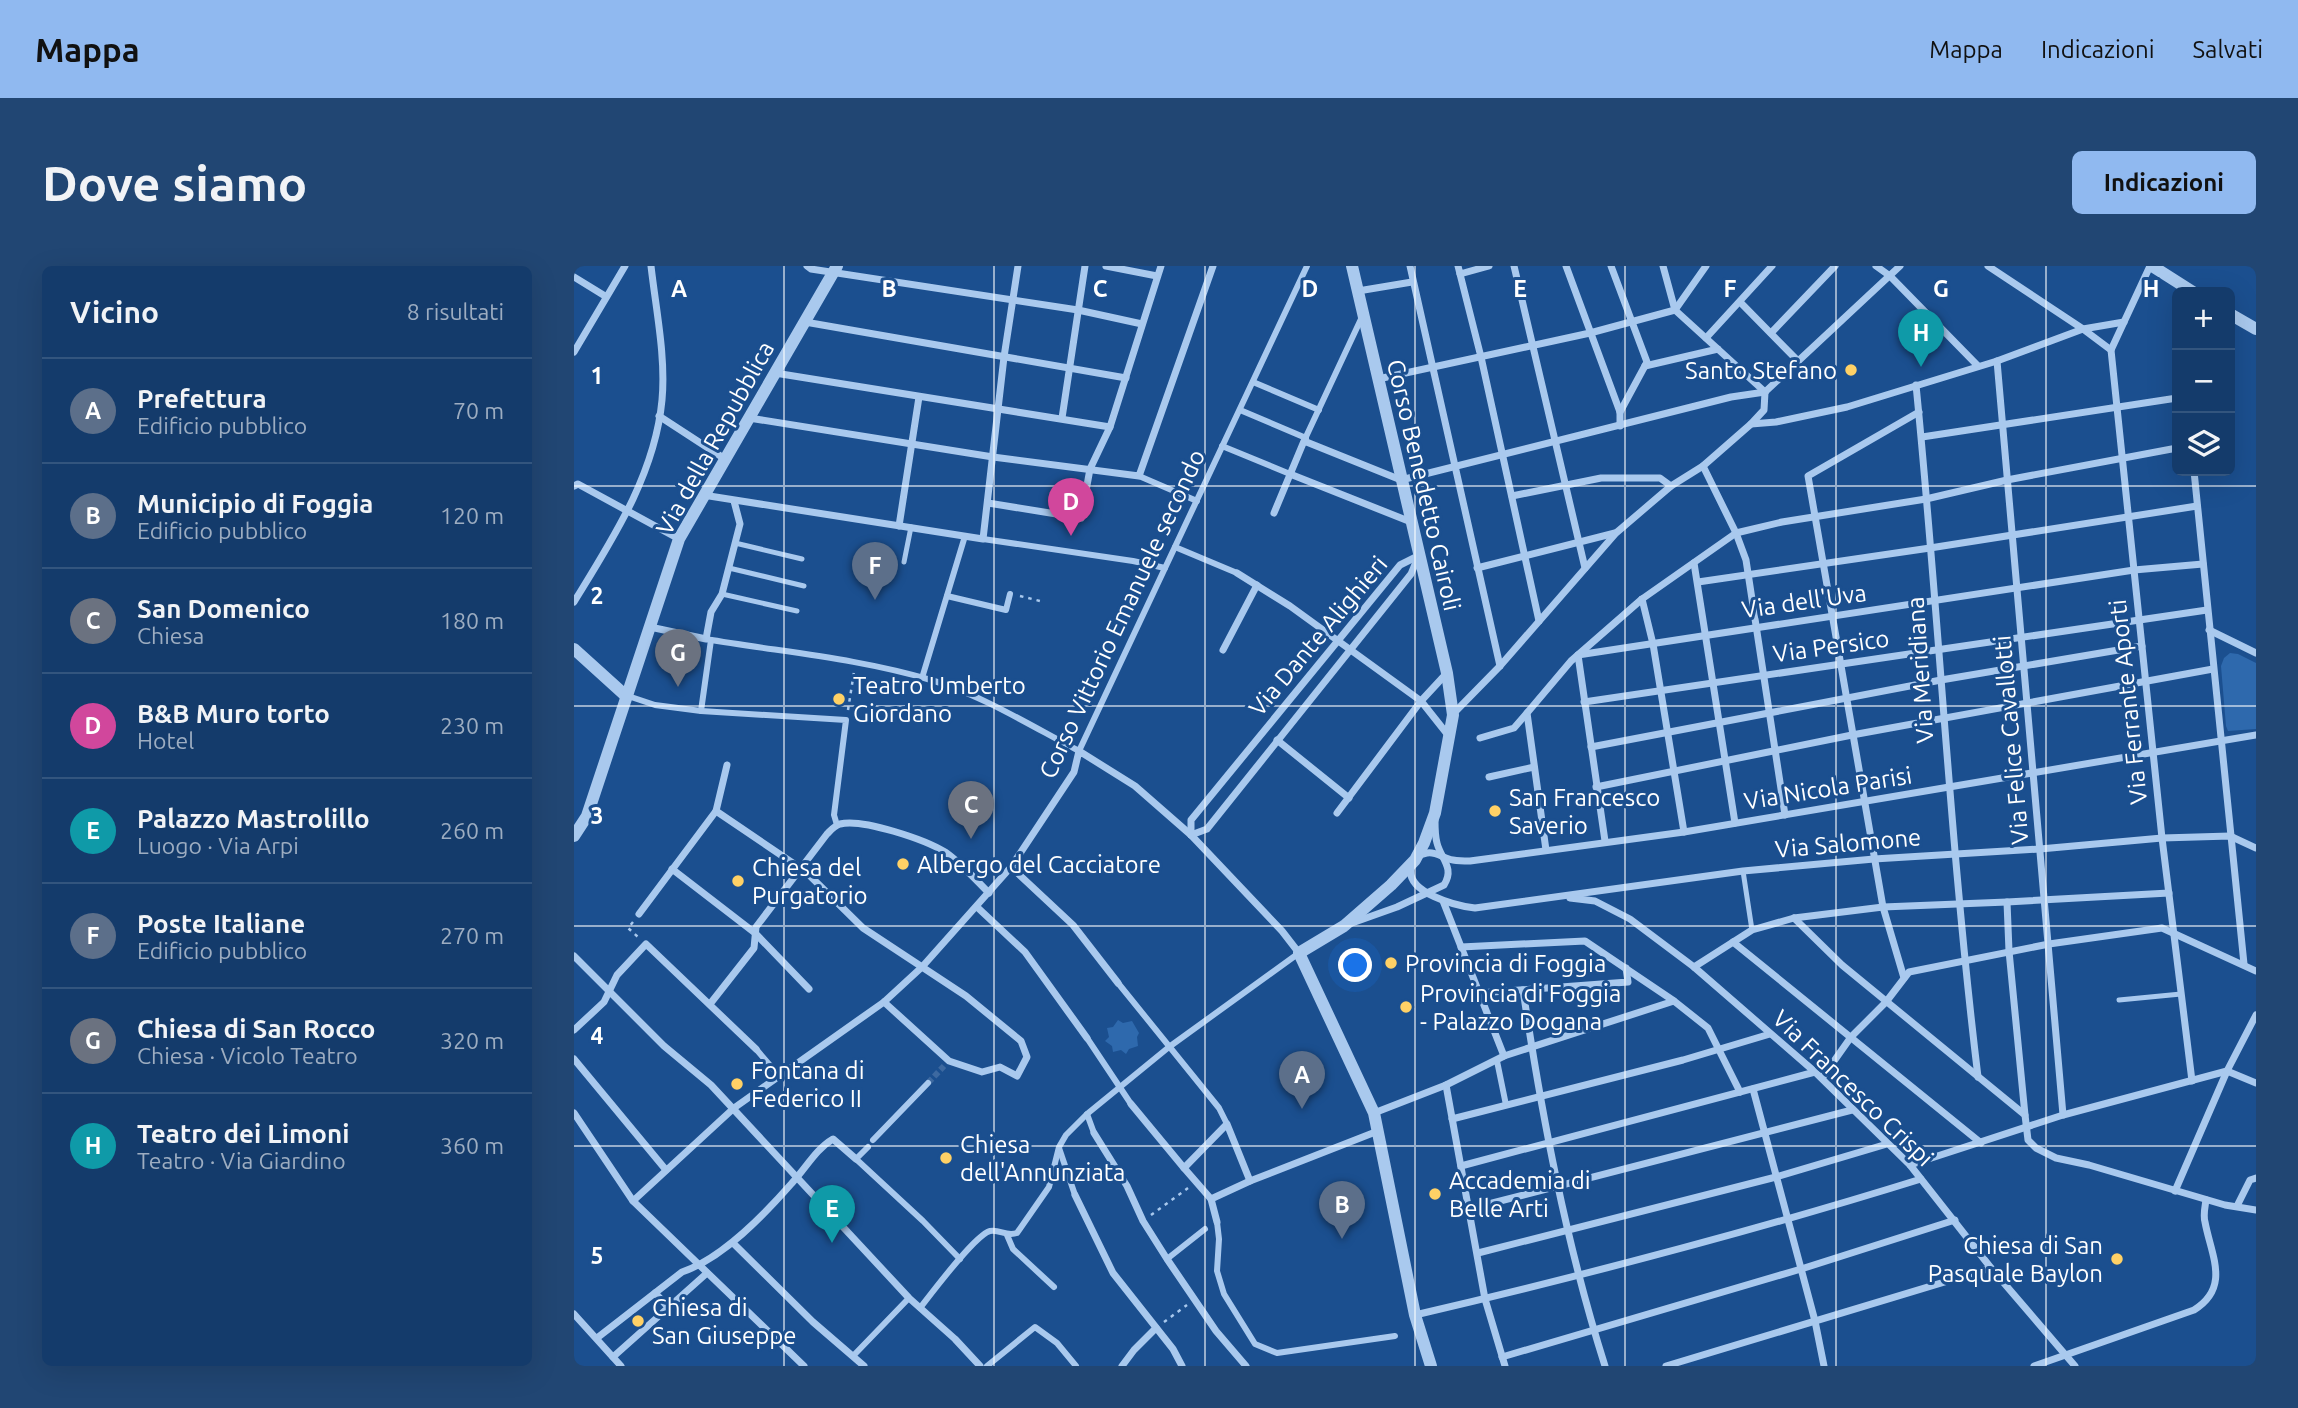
<!DOCTYPE html>
<html lang="it">
<meta charset="utf-8">
<style>
:root{--surface:#143b6b;--page:#214673;--text:#f1f3f6;--muted:#9dadc1;--line:#33557e;--accent:#90b9f0}
body{margin:0;font-family:Ubuntu,sans-serif;background:var(--page);color:var(--text)}
.controls{position:absolute;right:21px;top:21px;display:grid;overflow:hidden;border-radius:10px;box-shadow:0 7px 28px #0002}
.controls button{width:63px;height:63px;display:grid;place-items:center;padding:0;border:0;border-bottom:2px solid var(--line);background:var(--surface);color:var(--text);font:35px sans-serif}
.you{position:absolute;left:782px;top:700px;width:24px;height:24px;margin:-18px;border:5px solid #fff;border-radius:50%;background:#1a73e8;box-shadow:0 0 0 10px #1a73e833}
.badge{display:grid;place-items:center;width:46px;height:46px;border-radius:50%;background:var(--accent);color:#fff;font-size:23px;font-weight:700}
.pin{position:absolute;translate:-50% -58px;filter:drop-shadow(0 2px 4px #0008)}
.pin::after{content:'';position:absolute;top:37px;width:24px;height:21px;background:inherit;clip-path:polygon(0 0,100% 0,50% 100%)}
.list{margin:0;padding:0;list-style:none}
h2{display:flex;justify-content:space-between;align-items:center;height:91px;margin:0;padding:0 28px;font-size:30px}
h2 small{font-size:23px;font-weight:400;color:var(--muted)}
.list li{display:grid;grid-template-columns:46px 1fr auto;gap:21px;align-items:center;box-sizing:border-box;height:105px;padding:0 28px;border-top:2px solid var(--line)}
.list b{display:block;font-size:26px;white-space:nowrap}
.list p{margin:0;font-size:23px;white-space:nowrap;color:var(--muted)}
.list em{font-size:23px;font-style:normal;color:var(--muted)}
.icon{flex:none;width:38px;height:38px;fill:none;stroke:currentColor;stroke-width:2;stroke-linecap:round;stroke-linejoin:round}
.map{position:relative;flex:none;width:1682px;height:1100px;overflow:hidden;border-radius:10px}
header{display:flex;align-items:center;gap:42px;box-sizing:border-box;height:98px;padding:0 35px;background:var(--accent);color:#111}
header strong{font-size:33px}
nav{display:flex;gap:38px;margin-inline-start:auto;font-size:24px}
.intro{display:flex;align-items:center;justify-content:space-between;box-sizing:border-box;height:168px;padding:0 42px}
h1{margin:0;font-size:49px}
.button{padding:18px 32px;border-radius:10px;background:var(--accent);color:#111;font-size:24px;font-weight:700}
main{display:flex;gap:42px;padding:0 42px}
aside{flex:1;background:var(--surface);border-radius:10px;box-shadow:0 7px 28px #0002}
.map>svg:first-child{display:block}
.green{fill:#2e69ad}
.lines{fill:none;stroke-linecap:round;stroke-linejoin:round}
.pedestrian-tunnel{stroke:#3d69a0;stroke-width:6;stroke-dasharray:6 3;stroke-linecap:butt}
.path{stroke:#a9c9ee;stroke-width:2.5;stroke-dasharray:3.5 5;stroke-linecap:butt}
.service{stroke:#a9c9ee;stroke-width:5}
.pedestrian{stroke:#a9c9ee;stroke-width:6}
.minor{stroke:#a9c9ee;stroke-width:7}
.tertiary{stroke:#a9c9ee;stroke-width:12}
.grid{fill:none;stroke:#fff;stroke-width:2;stroke-opacity:0.55}
.poi-dot{fill:#ffd166;stroke:#1b4f8f;stroke-width:2.5}
.labels{text-anchor:middle;dominant-baseline:central;stroke-width:6;stroke-linejoin:round;paint-order:stroke}
.poi-label{font-size:24px;fill:#fff;stroke:#1b4f8f;text-anchor:start}
.street-label{font-size:24px;fill:#fff;stroke:#1b4f8f}
.grid-label{font-size:23px;text-anchor:middle;font-weight:bold;fill:#fff;stroke:#1b4f8f;stroke-width:6;stroke-linejoin:round;paint-order:stroke}
</style>
<header>
<strong>Mappa</strong>
<nav><a>Mappa</a><a>Indicazioni</a><a>Salvati</a></nav>
</header>
<div class="intro"><h1>Dove siamo</h1><a class="button">Indicazioni</a></div>
<main>
<aside>
<h2>Vicino<small>8 risultati</small></h2>
<ul class="list">
<li><span class="badge" style="background:#5c6f8a">A</span><div><b>Prefettura</b><p>Edificio pubblico</p></div><em>70 m</em></li>
<li><span class="badge" style="background:#5c6f8a">B</span><div><b>Municipio di Foggia</b><p>Edificio pubblico</p></div><em>120 m</em></li>
<li><span class="badge" style="background:#6b7280">C</span><div><b>San Domenico</b><p>Chiesa</p></div><em>180 m</em></li>
<li><span class="badge" style="background:#d1479c">D</span><div><b>B&amp;B Muro torto</b><p>Hotel</p></div><em>230 m</em></li>
<li><span class="badge" style="background:#0f9aa8">E</span><div><b>Palazzo Mastrolillo</b><p>Luogo · Via Arpi</p></div><em>260 m</em></li>
<li><span class="badge" style="background:#5c6f8a">F</span><div><b>Poste Italiane</b><p>Edificio pubblico</p></div><em>270 m</em></li>
<li><span class="badge" style="background:#6b7280">G</span><div><b>Chiesa di San Rocco</b><p>Chiesa · Vicolo Teatro</p></div><em>320 m</em></li>
<li><span class="badge" style="background:#0f9aa8">H</span><div><b>Teatro dei Limoni</b><p>Teatro · Via Giardino</p></div><em>360 m</em></li>
</ul>
</aside>
<div class="map">
<svg width="1682" height="1100" viewBox="0 0 1682 1100">
<rect width="100%" height="100%" fill="#1b4f8f"/>
<g class="green">
<path d="M1656,387L1664,388L1682,397V463L1654,465L1652,460L1647,400L1650,392Z"/>
<path d="M544,754L549,757L558,755L565,767L563,771L564,780L555,783L552,788L547,784L539,786L538,780L531,775L535,771L533,762L539,761Z"/>
</g>
<g class="lines">
<path class="pedestrian-tunnel" d="M354,817L370,800"/>
<g class="path">
<path d="M446,330L466,335"/>
<path d="M274,444L280,406"/>
<path d="M59,656L54,662L64,671"/>
<path d="M577,949L614,922"/>
<path d="M590,1056L613,1039"/>
</g>
<g class="service">
<path d="M161,277L228,293"/>
<path d="M330,296L337,261"/>
<path d="M155,302L230,320"/>
<path d="M148,328L223,345"/>
<path d="M1169,605L1178,664"/>
<path d="M1545,734L1607,728"/>
</g>
<g class="pedestrian">
<path d="M679,116L745,144"/>
<path d="M666,144L732,172"/>
<path d="M730,175L787,53"/>
<path d="M648,180L716,208"/>
<path d="M565,210L623,235"/>
<path d="M409,273L559,295L591,302"/>
<path d="M601,281L663,307"/>
<path d="M373,330L432,344L436,328"/>
<path d="M132,373C207,386 283,392 357,414C406,428 459,461 505,485L733,0"/>
<path d="M348,412L391,270"/>
<path d="M54,430L81,439L127,445L272,454L260,549L263,559"/>
<path d="M127,445L137,374"/>
<path d="M544,717L645,842L653,858"/>
<path d="M513,772L557,838"/>
<path d="M182,783L206,811"/>
<path d="M923,795L932,839"/>
<path d="M513,848L520,867"/>
<path d="M299,874L354,817"/>
<path d="M294,881L282,893L349,955L386,993"/>
<path d="M485,882L501,929"/>
<path d="M643,956L645,973L643,1005L650,1028L681,1078L703,1087L821,1070"/>
<path d="M433,969L439,983L480,1021"/>
<path d="M593,993L631,963"/>
<path d="M346,1042C357,1028 401,969 416,965C426,963 432,971 443,967L475,921L485,881L492,869L513,848L595,781L725,687"/>
<path d="M280,1089L335,1032"/>
<path d="M413,1100L461,1061L483,1077L502,1100"/>
</g>
<g class="minor">
<path d="M233,0L237,3L504,44L568,58"/>
<path d="M532,0L583,10"/>
<path d="M836,0L926,400"/>
<path d="M884,0L886,8L915,0"/>
<path d="M940,0L1011,302"/>
<path d="M992,0L1046,146V160"/>
<path d="M1037,0L1073,96L1046,146"/>
<path d="M1089,0L1101,44L1191,126"/>
<path d="M1302,0L1316,10L1404,100"/>
<path d="M1414,0L1509,63L1537,84"/>
<path d="M1576,0L1537,84L1588,572L1618,815"/>
<path d="M886,8L907,91L965,355"/>
<path d="M0,11L31,30"/>
<path d="M784,25L838,16"/>
<path d="M1166,36L1224,95"/>
<path d="M231,56L552,112"/>
<path d="M1197,67L1261,0"/>
<path d="M1132,72L1198,0"/>
<path d="M0,86L51,0"/>
<path d="M1423,95L1489,849"/>
<path d="M1071,100L1144,83"/>
<path d="M201,107L536,161"/>
<path d="M804,113L1016,67L1101,44L1132,0"/>
<path d="M1342,119C1365,349 1376,581 1404,811"/>
<path d="M1191,126L1326,0"/>
<path d="M85,150L151,193"/>
<path d="M175,152L419,191L565,210L639,0"/>
<path d="M488,152L511,0"/>
<path d="M1177,158L1190,144L1191,126"/>
<path d="M1348,171L1603,132"/>
<path d="M1129,200L1162,267L1172,294L1211,549"/>
<path d="M1620,205L1670,698"/>
<path d="M716,208L837,256"/>
<path d="M0,220L4,218L105,273"/>
<path d="M129,229L409,273L430,91L444,0"/>
<path d="M938,230L1027,212H1086L1097,220"/>
<path d="M414,237L507,252L516,203L536,161L587,0"/>
<path d="M700,247L730,175L827,214L1157,131L1191,126"/>
<path d="M325,260L345,131"/>
<path d="M1120,297L1161,557"/>
<path d="M903,302L1041,267"/>
<path d="M663,307L716,340L847,435L874,469"/>
<path d="M1124,316L1356,282L1623,240"/>
<path d="M1068,333L1079,378L1110,566"/>
<path d="M0,336C38,274 81,209 88,134C92,91 82,44 77,0"/>
<path d="M76,361L132,373L137,346L148,328L166,258L160,235"/>
<path d="M1635,364L1682,387"/>
<path d="M649,384L683,319"/>
<path d="M1010,436L1633,344"/>
<path d="M879,448L926,400L1042,267L1097,220L1129,200L1177,158L1202,156L1273,141L1423,95L1509,63L1550,56"/>
<path d="M1682,469L1110,566L896,595C891,595 885,595 879,594C870,593 862,585 853,587C845,588 839,594 837,601C831,627 883,640 901,642L1169,605L1300,593L1466,583L1588,572L1656,570L1682,582"/>
<path d="M906,472L940,462L953,447"/>
<path d="M703,474L775,532"/>
<path d="M1017,481L1367,414L1568,380"/>
<path d="M915,511L960,501"/>
<path d="M1022,521L1278,469L1639,403"/>
<path d="M142,545L232,606L289,662L392,730L447,775L453,791L443,810L426,801L408,806L375,795L310,736"/>
<path d="M763,547L847,435L872,408"/>
<path d="M617,569V554L826,299L844,290"/>
<path d="M617,569L633,563L837,308L844,291"/>
<path d="M1031,575L1004,389L1560,304L1629,298"/>
<path d="M972,584L953,447L997,395L1068,333L1162,267L1208,256L1352,233L1433,214L1603,182"/>
<path d="M437,601L499,659L544,717"/>
<path d="M98,603L181,667L235,723"/>
<path d="M996,632L1021,635L1056,653L1120,701L1241,806L1336,899L1417,1002L1501,1100"/>
<path d="M869,635L930,790"/>
<path d="M1433,636L1435,685L1451,849"/>
<path d="M403,641L451,686L513,772"/>
<path d="M65,648L142,545L153,499"/>
<path d="M1220,652L1268,699L1451,849L1454,874L1462,882L1482,892L1515,899L1651,939L1682,944"/>
<path d="M778,657L823,641L870,619C881,602 867,593 863,577C861,570 861,562 861,554"/>
<path d="M1159,676L1407,877"/>
<path d="M887,681L1011,675L1100,735L1134,762L1166,826"/>
<path d="M0,690L90,780L137,819L335,1032L381,1073L406,1100"/>
<path d="M1120,701L1178,664L1220,652L1309,641L1433,636L1595,627"/>
<path d="M1330,712L1309,641L1234,210L1345,146"/>
<path d="M949,724C968,851 992,977 1031,1100"/>
<path d="M905,727L1054,716L1052,702"/>
<path d="M136,738L180,682L182,661L253,568C257,564 260,560 266,558C288,552 352,574 371,586C387,597 401,613 415,627"/>
<path d="M0,764L30,736L43,709L72,678L182,783"/>
<path d="M0,793L92,904"/>
<path d="M1248,812L1277,771L1312,736L1335,706L1475,678L1588,662L1682,705"/>
<path d="M872,819L911,1033L931,1100"/>
<path d="M1179,823L1241,1055L1250,1100"/>
<path d="M557,838L610,902"/>
<path d="M0,847L59,935L230,1100"/>
<path d="M800,847L872,819L930,790L1100,735"/>
<path d="M878,853L1109,794L1196,768"/>
<path d="M520,867L553,920L569,955L593,993L642,1065L672,1100"/>
<path d="M1336,899L1489,849L1653,805L1682,817"/>
<path d="M887,900L1241,806"/>
<path d="M1601,925L1653,805L1682,749"/>
<path d="M501,929L539,1007L599,1083L608,1100"/>
<path d="M637,933L676,915L804,865"/>
<path d="M59,935L160,842L310,736L348,701L437,601L500,506L505,485L561,520L617,569L708,665L725,687"/>
<path d="M1663,940L1676,914L1682,912"/>
<path d="M895,943L1278,844"/>
<path d="M643,956L637,933L610,902L653,858L676,915"/>
<path d="M159,977L239,1056L290,1100"/>
<path d="M904,987L1202,911L1313,878"/>
<path d="M81,1027L95,1042"/>
<path d="M0,1048L47,1100"/>
<path d="M841,1049C1012,1009 1180,965 1347,913"/>
<path d="M23,1072L108,1006C149,992 190,949 218,917C232,902 242,883 259,873L282,893"/>
<path d="M39,1091L133,1007"/>
<path d="M928,1091L1227,1003L1381,954"/>
<path d="M548,1100L560,1084L582,1062"/>
<path d="M1092,1100L1417,1002"/>
<path d="M1460,1100L1620,1044C1657,1021 1637,989 1631,956C1629,949 1631,941 1632,934"/>
</g>
<g class="tertiary">
<path d="M778,0L873,407L879,449L861,547L850,577L841,594L817,619L770,660L725,687L800,847L841,1049L857,1100"/>
<path d="M1578,0L1619,26"/>
<path d="M1656,48L1682,63"/>
<path d="M0,383L52,430"/>
<path d="M0,570L13,550L105,273L263,0"/>
</g>
</g>
<path class="grid" d="M210,0V1100M420,0V1100M631,0V1100M841,0V1100M1051,0V1100M1262,0V1100M1472,0V1100M0,220H1682M0,440H1682M0,660H1682M0,880H1682"/>
<g class="poi-dot">
<circle cx="1277" cy="104" r="7"/>
<circle cx="265" cy="433" r="7"/>
<circle cx="921" cy="545" r="7"/>
<circle cx="329" cy="598" r="7"/>
<circle cx="164" cy="615" r="7"/>
<circle cx="817" cy="697" r="7"/>
<circle cx="832" cy="741" r="7"/>
<circle cx="163" cy="818" r="7"/>
<circle cx="372" cy="892" r="7"/>
<circle cx="861" cy="928" r="7"/>
<circle cx="1543" cy="993" r="7"/>
<circle cx="64" cy="1055" r="7"/>
</g>
<g class="labels">
<g class="poi-label">
<text x="1263" y="104" text-anchor="end">Santo Stefano</text>
<text x="279" y="419">Teatro Umberto<tspan x="279" dy="28">Giordano</tspan></text>
<text x="935" y="531">San Francesco<tspan x="935" dy="28">Saverio</tspan></text>
<text x="343" y="598">Albergo del Cacciatore</text>
<text x="178" y="601">Chiesa del<tspan x="178" dy="28">Purgatorio</tspan></text>
<text x="831" y="697">Provincia di Foggia</text>
<text x="846" y="727">Provincia di Foggia<tspan x="846" dy="28">- Palazzo Dogana</tspan></text>
<text x="177" y="804">Fontana di<tspan x="177" dy="28">Federico II</tspan></text>
<text x="386" y="878">Chiesa<tspan x="386" dy="28">dell'Annunziata</tspan></text>
<text x="875" y="914">Accademia di<tspan x="875" dy="28">Belle Arti</tspan></text>
<text x="1529" y="979" text-anchor="end">Chiesa di San<tspan x="1529" dy="28">Pasquale Baylon</tspan></text>
<text x="78" y="1041">Chiesa di<tspan x="78" dy="28">San Giuseppe</tspan></text>
</g>
<g class="street-label">
<text transform="translate(141 172) rotate(-61)">Via della Repubblica</text>
<text transform="translate(850 219) rotate(77)">Corso Benedetto Cairoli</text>
<text transform="translate(1230 335) rotate(-8)">Via dell'Uva</text>
<text transform="translate(548 348) rotate(-65)">Corso Vittorio Emanuele secondo</text>
<text transform="translate(744 370) rotate(-50)">Via Dante Alighieri</text>
<text transform="translate(1257 380) rotate(-8)">Via Persico</text>
<text transform="translate(1346 404) rotate(-94)">Via Meridiana</text>
<text transform="translate(1554 436) rotate(-96)">Via Ferrante Aporti</text>
<text transform="translate(1437 474) rotate(-95)">Via Felice Cavallotti</text>
<text transform="translate(1254 522) rotate(-9)">Via Nicola Parisi</text>
<text transform="translate(1274 577) rotate(-5)">Via Salomone</text>
<text transform="translate(1279 822) rotate(44)">Via Francesco Crispi</text>
</g>
</g>
<g class="grid-label">
<text x="105" y="31">A</text>
<text x="315" y="31">B</text>
<text x="526" y="31">C</text>
<text x="736" y="31">D</text>
<text x="946" y="31">E</text>
<text x="1156" y="31">F</text>
<text x="1367" y="31">G</text>
<text x="1577" y="31">H</text>
<text x="23" y="118">1</text>
<text x="23" y="338">2</text>
<text x="23" y="558">3</text>
<text x="23" y="778">4</text>
<text x="23" y="998">5</text>
</g>
</svg>
<div class="controls">
<button>+</button>
<button>−</button>
<button><svg class="icon" aria-label="layers" viewBox="0 0 24 24"><path d="M12 4l9 5-9 5-9-5zM3 14l9 5 9-5"/></svg></button>
</div>
<div class="you"></div>
<div class="pin badge" style="left:728px;top:843px;background:#5c6f8a">A</div>
<div class="pin badge" style="left:768px;top:973px;background:#5c6f8a">B</div>
<div class="pin badge" style="left:397px;top:573px;background:#6b7280">C</div>
<div class="pin badge" style="left:497px;top:270px;background:#d1479c">D</div>
<div class="pin badge" style="left:258px;top:977px;background:#0f9aa8">E</div>
<div class="pin badge" style="left:301px;top:334px;background:#5c6f8a">F</div>
<div class="pin badge" style="left:104px;top:421px;background:#6b7280">G</div>
<div class="pin badge" style="left:1347px;top:101px;background:#0f9aa8">H</div>
</div>
</main>
